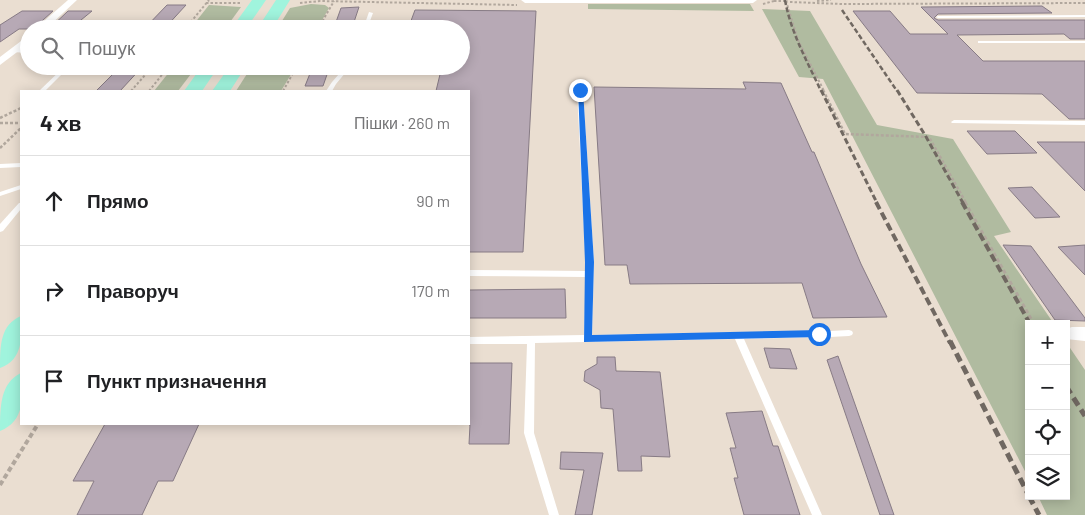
<!DOCTYPE html>
<html lang="uk">
<meta charset="utf-8">
<style>
:root{--surface:#fff;--page:#f6f6f6;--text:#202124;--muted:#757577;--line:#e0e0e0}
body{margin:0;font-family:Barlow,sans-serif;background:var(--page);color:var(--text)}
.controls{position:absolute;right:15px;bottom:15px;display:grid;overflow:hidden;border-radius:0px;box-shadow:0 2px 12px #0003}
.controls button{width:45px;height:45px;display:grid;place-items:center;padding:0;border:0;border-bottom:1px solid var(--line);background:var(--surface);color:var(--text);font:25px sans-serif}
.stop{position:absolute;width:15px;height:15px;margin:-11px;border:4px solid #1a73e8;border-radius:50%;background:#fff}
.stop.end{background:#1a73e8;border-color:#fff;box-shadow:0 1px 5px #0008}
.list{margin:0;padding:0;list-style:none}
h2{display:flex;justify-content:space-between;align-items:center;height:65px;margin:0;padding:0 20px;font-size:21px}
h2 small{font-size:16px;font-weight:400;color:var(--muted)}
.list li{display:grid;grid-template-columns:32px 1fr auto;gap:15px;align-items:center;box-sizing:border-box;height:90px;padding:0 20px;border-top:1px solid var(--line)}
.list b{display:block;font-size:19px;white-space:nowrap}
.list em{font-size:16px;font-style:normal;color:var(--muted)}
.icon{flex:none;width:28px;height:28px;fill:none;stroke:currentColor;stroke-width:2;stroke-linecap:round;stroke-linejoin:round}
.map{position:relative;flex:none;width:1085px;height:515px;overflow:hidden}
.search{position:absolute;background:var(--surface);box-shadow:0 2px 12px #0003;left:20px;top:20px;width:450px;height:55px;display:flex;align-items:center;gap:12px;box-sizing:border-box;padding:0 18px;border-radius:28px;color:var(--muted);font-size:19px}
.panel{position:absolute;background:var(--surface);box-shadow:0 2px 12px #0003;left:20px;top:90px;width:450px;height:335px;border-radius:0px}
.map>svg:first-child{display:block}
.green{fill:#b0bba0}
.building{fill:#b7a9b5;stroke:#877b85}
.lines{fill:none;stroke-linecap:round;stroke-linejoin:round}
.path-far3{stroke:#b1a79d;stroke-width:2;stroke-dasharray:2.5 2;stroke-linecap:butt}
.path-far2{stroke:#b1a79d;stroke-width:2.5;stroke-dasharray:3 2;stroke-linecap:butt}
.path-far1{stroke:#b1a79d;stroke-width:3;stroke-dasharray:4 2.5;stroke-linecap:butt}
.path{stroke:#b1a79d;stroke-width:4;stroke-dasharray:5 3;stroke-linecap:butt}
.service{fill:#fff;fill-rule:evenodd}
.minor{fill:#fff;fill-rule:evenodd}
.primary{fill:#a0f4dd;fill-rule:evenodd}
.rail-far3{stroke:#706861;stroke-width:2.5;stroke-dasharray:5 2.5;stroke-linecap:butt}
.rail-far2{stroke:#706861;stroke-width:3;stroke-dasharray:6 3;stroke-linecap:butt}
.rail-far1{stroke:#706861;stroke-width:4;stroke-dasharray:8 4;stroke-linecap:butt}
.rail{stroke:#706861;stroke-width:5;stroke-dasharray:9 5;stroke-linecap:butt}
.route{fill:#1a73e8}
</style>
<div class="map">
<svg width="1085" height="515" viewBox="0 0 1085 515">
<rect width="100%" height="100%" fill="#eaded1"/>
<g class="green">
<path d="M311,4L325,5L329,8L317,29H277L290,8Z"/>
<path d="M588,4H750L754,11L588,9Z"/>
<path d="M209,5L241,7L225,29H190Z"/>
<path d="M762,9L810,11L877,125L953,139L1011,232L994,236L1054,324H1029V479L823,79L799,77Z"/>
<path d="M174,66H197L178,91H154Z"/>
<path d="M252,66H296L281,91H236Z"/>
<path d="M1066,342L1085,370V515H1047L1038,496H1066Z"/>
</g>
<g class="building">
<path d="M167,5H186L164,29H144Z"/>
<path d="M1042,6L1052,13L938,14L934,18L938,20H1085V39H1070L1064,34L957,35L983,61H1085V119H1069L1042,94L917,93L853,11H890L910,34H948L921,7Z"/>
<path d="M359,7L354,22H336L341,8Z"/>
<path d="M415,10L536,11L523,252H469V91H436L442,66H461V29H408Z"/>
<path d="M22,11H53L33,29H19L0,42V25Z"/>
<path d="M68,11H92L70,29H49Z"/>
<path d="M121,66H143L120,91H96Z"/>
<path d="M313,66H330L323,86H305Z"/>
<path d="M743,82L781,83L812,152H814L861,264L887,317L813,318L802,283L630,284L627,265H605L594,87L746,89Z"/>
<path d="M967,131H1015L1037,153L987,154Z"/>
<path d="M1037,142H1085V191Z"/>
<path d="M1032,187L1060,217L1035,218L1008,188Z"/>
<path d="M1003,245L1031,246L1085,318V321L1055,320Z"/>
<path d="M1085,245V275L1058,247Z"/>
<path d="M565,289L566,318H469V290Z"/>
<path d="M764,348L790,349L797,369L770,368Z"/>
<path d="M838,356L894,515H880L827,360Z"/>
<path d="M597,357H615L616,371L660,372L670,457L641,456L642,471H618L613,409L601,408L600,390L584,381L585,371L597,364Z"/>
<path d="M469,363H512L509,444H469L470,425H469Z"/>
<path d="M762,411L773,446H778L800,515H744L734,478H738L730,448H736L726,413Z"/>
<path d="M105,424H199L173,481H158L142,515H77L94,481H73Z"/>
<path d="M561,452L603,453L592,515H575L584,470L560,469Z"/>
</g>
<g class="lines">
<g class="path-far3">
<path d="M774,1H788"/>
<path d="M786,1L798,40L824,91"/>
<path d="M817,1L831,0"/>
<path d="M790,2L842,4L1085,3"/>
<path d="M206,3H242"/>
<path d="M300,3L320,1L517,5"/>
<path d="M763,4L774,1"/>
<path d="M185,29L209,0"/>
<path d="M318,29L334,1"/>
<path d="M131,91L153,66"/>
<path d="M149,91L169,66"/>
<path d="M283,91L297,66"/>
</g>
<g class="path-far2">
<path d="M823,90L845,134L929,137L966,203"/>
<path d="M0,118L21,108"/>
<path d="M0,123H21"/>
<path d="M0,148L21,128"/>
</g>
<path class="path-far1" d="M965,202L1034,324"/>
<path class="path" d="M0,485L38,424"/>
<g class="service">
<path d="M369,12L373,13L367,29H363Z"/>
<path d="M1085,15V17L938,18L936,17L938,16Z"/>
<rect x="978" y="41" width="107" height="2"/>
<path d="M14,49H29V53L12,52L11,51Z"/>
<path d="M65,66H70L45,91H39Z"/>
<path d="M346,66H351L336,84L332,91H326L332,82Z"/>
<path d="M580,88L583,90L594,262L592,335L819,331L822,332L823,334L822,336L819,337L744,339L822,515H812L735,339L535,343L534,433L559,515H549L524,433L527,344H469V337L584,335L586,277L469,276V270L586,271L577,90Z"/>
<path d="M954,120L1085,121V125L952,123L951,122Z"/>
<path d="M21,163V167L0,168V164Z"/>
<path d="M21,185V189L0,196V192Z"/>
<path d="M19,203H21V209L3,231L0,232V224Z"/>
<path d="M849,330L852,331L853,333L852,335L849,336L830,337L827,336L826,334L827,332L830,331Z"/>
</g>
<g class="minor">
<path d="M68,0H77L46,29H35Z"/>
<path d="M521,0H757L753,3H525Z"/>
<path d="M29,35V43L0,65V57Z"/>
<path d="M1072,327H1085V341L1066,339V329Z"/>
</g>
<g class="primary">
<path d="M252,0H266L246,29H231Z"/>
<path d="M276,0H290L272,29H257Z"/>
<path d="M202,66H219L202,91H184Z"/>
<path d="M230,66H246L230,91H212Z"/>
<path d="M21,316C22,337 23,360 0,368C0,346 0,325 21,316Z"/>
<path d="M21,373C23,397 25,421 0,431C0,407 0,383 21,373Z"/>
</g>
<g class="rail-far3">
<path d="M785,0C791,33 807,61 821,91"/>
<path d="M842,10L897,91"/>
</g>
<g class="rail-far2">
<path d="M821,90L877,203"/>
<path d="M897,90L925,135L963,203"/>
</g>
<g class="rail-far1">
<path d="M876,202L950,343"/>
<path d="M962,202L1030,324"/>
</g>
<g class="rail">
<path d="M950,341L1029,496"/>
<path d="M1066,386L1085,416"/>
<path d="M1029,496L1039,515"/>
</g>
</g>
<path class="route" d="M578,89L583,90L594,262L592,335L819,330L823,334L822,337L584,342L585,262Z"/>
</svg>
<div class="controls">
<button>+</button>
<button>−</button>
<button><svg class="icon" aria-label="locate" viewBox="0 0 24 24"><circle cx="12" cy="12" r="6"/><path d="M12 2v4M12 18v4M2 12h4M18 12h4"/></svg></button>
<button><svg class="icon" aria-label="layers" viewBox="0 0 24 24"><path d="M12 4l9 5-9 5-9-5zM3 14l9 5 9-5"/></svg></button>
</div>
<div class="stop" style="left:819px;top:334px"></div>
<div class="stop end" style="left:580px;top:90px"></div>
<div class="search"><svg class="icon" aria-label="search" viewBox="0 0 24 24"><circle cx="10" cy="10" r="6"/><path d="M15 15l6 6"/></svg>Пошук</div>
<section class="panel">
<h2>4 хв<small>Пішки · 260 m</small></h2>
<ul class="list">
<li><svg class="icon" aria-label="ahead" viewBox="0 0 24 24"><path d="M12 20V5M6 11l6-6 6 6"/></svg><div><b>Прямо</b></div><em>90 m</em></li>
<li><svg class="icon" aria-label="right" viewBox="0 0 24 24"><path d="M7 20v-9h11M14 6l5 5-5 5"/></svg><div><b>Праворуч</b></div><em>170 m</em></li>
<li><svg class="icon" aria-label="arrive" viewBox="0 0 24 24"><path d="M6 21V4h12l-3 4 3 4H6"/></svg><div><b>Пункт призначення</b></div></li>
</ul>
</section>
</div>
